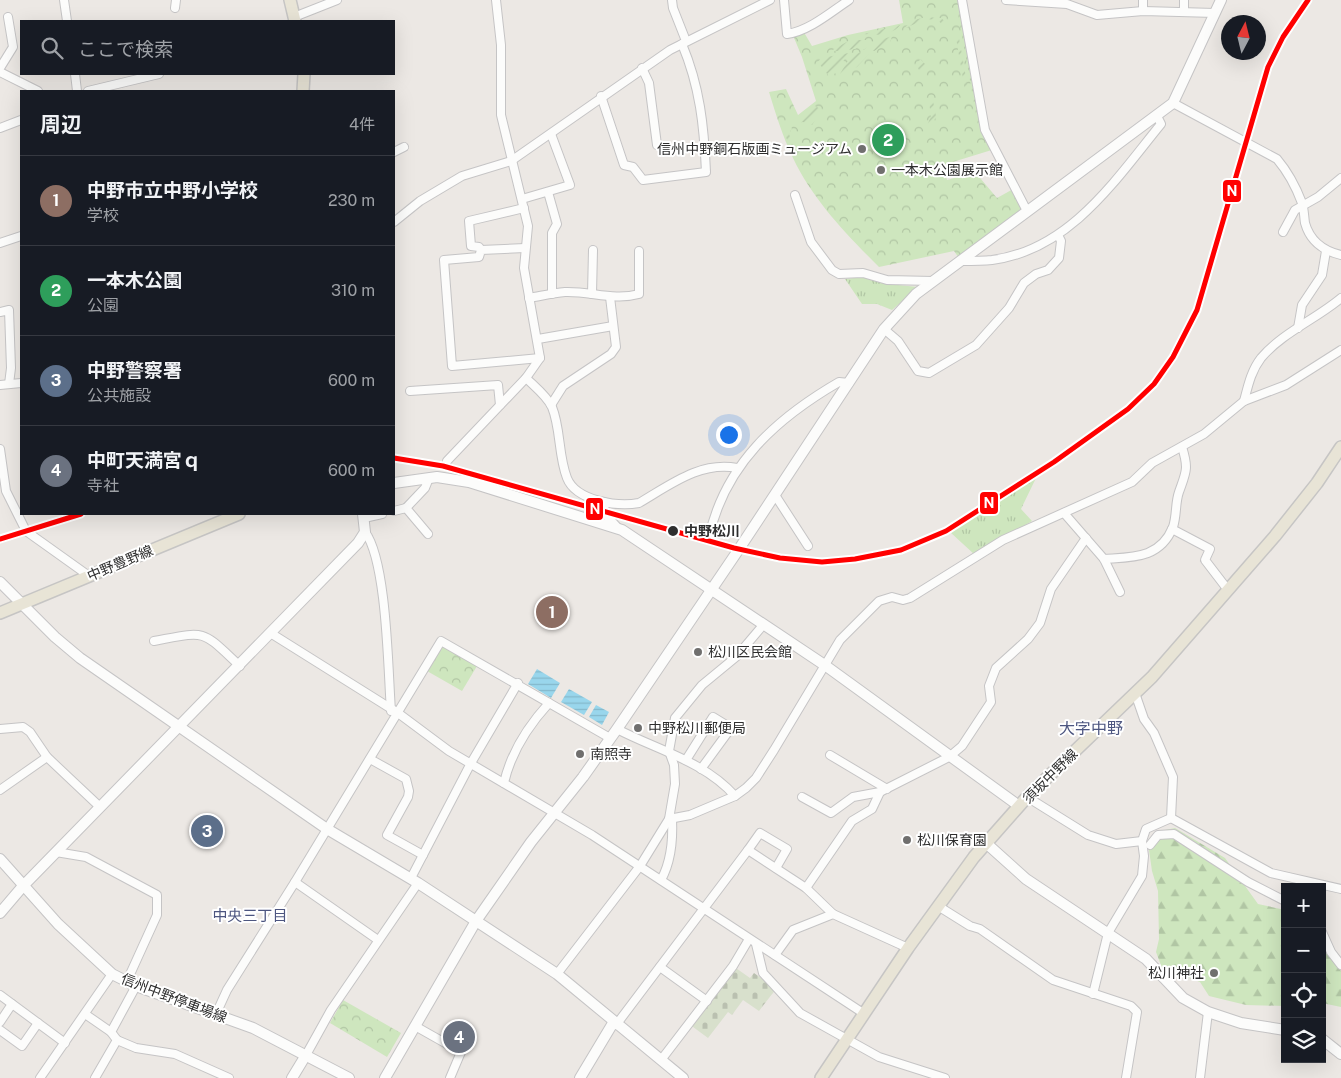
<!DOCTYPE html>
<html lang="ja">
<meta charset="utf-8">
<style>
:root{--surface:#171b24;--page:#20242c;--text:#f1f3f6;--muted:#9ea1a6;--line:#363941;--accent:#b45309}
body{margin:0;font-family:"Public Sans","Noto Sans JP",sans-serif;background:var(--page);color:var(--text)}
.controls{position:absolute;right:15px;bottom:15px;display:grid;overflow:hidden;border-radius:0px;box-shadow:0 5px 20px #0002}
.controls button{width:45px;height:45px;display:grid;place-items:center;padding:0;border:0;border-bottom:1px solid var(--line);background:var(--surface);color:var(--text);font:25px sans-serif}
.compass{position:absolute;left:1221px;top:15px;width:45px;height:45px;border-radius:50%;background:var(--surface);box-shadow:0 5px 20px #0002;rotate:7deg}
.you{position:absolute;left:728px;top:434px;width:18px;height:18px;margin:-12px;border:4px solid #fff;border-radius:50%;background:#1a73e8;box-shadow:0 0 0 8px #1a73e833}
.badge{display:grid;place-items:center;width:32px;height:32px;border-radius:50%;background:var(--accent);color:#fff;font-size:16px;font-weight:700}
.pin{position:absolute;translate:-50% -50%;border:2px solid #fff;box-shadow:0 1px 5px #0006}
.list{margin:0;padding:0;list-style:none}
h2{display:flex;justify-content:space-between;align-items:center;height:65px;margin:0;padding:0 20px;font-size:21px}
h2 small{font-size:16px;font-weight:400;color:var(--muted)}
.list li{display:grid;grid-template-columns:32px 1fr auto;gap:15px;align-items:center;box-sizing:border-box;height:90px;padding:0 20px;border-top:1px solid var(--line)}
.list b{display:block;font-size:19px;white-space:nowrap}
.list p{margin:0;font-size:16px;white-space:nowrap;color:var(--muted)}
.list em{font-size:16px;font-style:normal;color:var(--muted)}
.icon{flex:none;width:28px;height:28px;fill:none;stroke:currentColor;stroke-width:2;stroke-linecap:round;stroke-linejoin:round}
.map{position:relative;flex:none;width:1341px;height:1078px;overflow:hidden}
.search{position:absolute;background:var(--surface);box-shadow:0 5px 20px #0002;left:20px;top:20px;width:375px;height:55px;display:flex;align-items:center;gap:12px;box-sizing:border-box;padding:0 18px;border-radius:0px;color:var(--muted);font-size:19px}
.panel{position:absolute;background:var(--surface);box-shadow:0 5px 20px #0002;left:20px;top:90px;width:375px;height:425px;border-radius:0px}
.map>svg:first-child{display:block}
.grass{fill:url(#grass-tufts)}
.forest{fill:url(#forest-firs)}
.cemetery{fill:url(#cemetery-stones)}
.park{fill:url(#park-crowns)}
.garden{fill:url(#garden-furrows)}
.water{fill:url(#water-rules)}
.lines{fill:none;stroke-linecap:round;stroke-linejoin:round}
.street-casing{stroke:#c5c4c5;stroke-width:10}
.secondary-casing{stroke:#c5c4c5;stroke-width:12}
.primary-casing{stroke:#c6c5c4;stroke-width:14}
.street{stroke:#fcfcfb;stroke-width:8}
.secondary{stroke:#fcfcfb;stroke-width:10}
.primary{stroke:#e8e4d6;stroke-width:11}
.rail-1-casing{stroke:#fff;stroke-width:9}
.rail-1{stroke:#f00;stroke-width:5}
.poi-dot{fill:#706f6e;stroke:#fff;stroke-width:2}
.stop-dot{fill:#2e2e2e;stroke:#fff;stroke-width:2}
.labels{text-anchor:middle;dominant-baseline:central;stroke-width:4;stroke-linejoin:round;paint-order:stroke}
.poi-label{font-size:14px;fill:#2e2e2e;stroke:#fff;text-anchor:start}
.stop-label{font-size:14px;font-weight:bold;fill:#2e2e2e;stroke:#fff;text-anchor:start}
.street-label{font-size:14px;fill:#2e2e2e;stroke:#fff}
.neighbourhood-label{font-size:15px;fill:#4d5680;stroke:#fff}
.quarter-label{font-size:16px;fill:#4d5680;stroke:#fff}
.line-badge{stroke:#fff;stroke-width:2}
.badge-label{font-size:14px;text-anchor:middle;font-weight:bold;fill:#fff}
</style>
<div class="map">
<svg width="1341" height="1078" viewBox="0 0 1341 1078">
<defs>
<pattern id="grass-tufts" width="24" height="20" patternUnits="userSpaceOnUse" patternTransform="scale(1.25)"><rect width="24" height="20" fill="#cee6be"/><path d="M3 7l-1-3M5 7V3M7 7l1-3M15 17l-1-3M17 17v-4M19 17l1-3" fill="none" stroke="#b1c6a4"/></pattern>
<pattern id="forest-firs" width="22" height="20" patternUnits="userSpaceOnUse" patternTransform="scale(1.25)"><rect width="22" height="20" fill="#cee6be"/><path d="M5 1l3.5 6h-7zM16 11l3.5 6h-7z" fill="#b1c6a4"/></pattern>
<pattern id="cemetery-stones" width="16" height="16" patternUnits="userSpaceOnUse" patternTransform="scale(1.25)"><rect width="16" height="16" fill="#d8e0cc"/><path d="M2 7V4a2 2 0 0 1 4 0v3zM10 15v-3a2 2 0 0 1 4 0v3z" fill="#bac0b0"/></pattern>
<pattern id="park-crowns" width="20" height="18" patternUnits="userSpaceOnUse" patternTransform="scale(1.25)"><rect width="20" height="18" fill="#cee6be"/><path d="M2 6a3 3 0 1 1 6 0M12 15a3 3 0 1 1 6 0" fill="none" stroke="#b1c6a4"/></pattern>
<pattern id="garden-furrows" width="10" height="10" patternUnits="userSpaceOnUse" patternTransform="scale(1.25)"><rect width="10" height="10" fill="#cee6be"/><path d="M-1 1l2-2M0 10L10 0M9 11l2-2" fill="none" stroke="#b1c6a4"/></pattern>
<pattern id="water-rules" width="6" height="5" patternUnits="userSpaceOnUse" patternTransform="scale(1.25)"><rect width="6" height="5" fill="#99d6ec"/><path d="M0 2.5h6" fill="none" stroke="#84b8cb"/></pattern>
</defs>
<rect width="100%" height="100%" fill="#ece8e4"/>
<g class="grass">
<path d="M863,277L888,284L918,287L892,310L877,304H862L845,279Z"/>
<path d="M1036,478L1021,509L1032,521L975,555L950,532Z"/>
</g>
<g class="forest">
<path d="M1175,828L1225,858L1258,904L1285,910V1006L1246,1005L1209,996L1200,982L1162,968L1156,952L1159,939L1158,891L1152,871L1148,843L1155,832Z"/>
<path d="M1322,948L1341,971V1007L1322,1003Z"/>
</g>
<path class="cemetery" d="M733,966L750,978L754,973L776,989L759,1011L743,1000L732,1015L728,1012L708,1038L689,1024Z"/>
<g class="park">
<path d="M899,0H962L982,118L995,149L943,165L947,180L975,172L997,198L1015,188L1027,211L961,261L954,251L879,267C846,234 813,200 793,158C783,137 776,115 769,92L786,89L798,115L816,101L802,57L792,33L802,29L812,46L848,35L903,23Z"/>
<path d="M442,646L477,666L462,691L427,671Z"/>
<path d="M343,1000L401,1033L387,1057L330,1023Z"/>
</g>
<g class="garden">
<path d="M958,14H962L981,125H978Z"/>
<path d="M926,17L941,18L947,23L944,27L938,20L926,19L903,29L914,20Z"/>
<path d="M900,25C893,35 875,36 864,34Z"/>
<path d="M892,36L890,43L874,51L863,50L878,41Z"/>
<path d="M956,38H959L968,89L965,90Z"/>
<path d="M850,40H869L855,49L829,52Z"/>
<path d="M849,53L831,79L818,62L821,58Z"/>
<path d="M858,53L869,54L857,67L840,74L847,62Z"/>
<path d="M920,59L926,65L922,76L917,66Z"/>
<path d="M933,101L936,116L931,128L927,126L931,116L929,102Z"/>
<path d="M815,106L822,110L812,125L803,122L797,123L795,120Z"/>
<path d="M790,125L792,128L789,134L793,146L798,149H809L812,152L803,154L791,151L785,134Z"/>
</g>
<g class="water">
<path d="M537,669L560,683L551,698L528,684Z"/>
<path d="M569,689L592,702L584,715L561,702Z"/>
<path d="M596,705L609,712L602,725L589,717Z"/>
</g>
<g class="lines">
<g class="street-casing">
<g id="street">
<path d="M64,0L67,21"/>
<path d="M672,0L673,8L686,41"/>
<path d="M784,0L787,34C809,31 831,12 849,0"/>
<path d="M962,0L985,130L1027,211"/>
<path d="M1006,0L1067,4L1097,15L1143,11L1215,13"/>
<path d="M175,8L176,0"/>
<path d="M1184,10V0"/>
<path d="M1143,11V0"/>
<path d="M294,17L337,0"/>
<path d="M0,68L13,47L8,17"/>
<path d="M642,68L649,83L657,145"/>
<path d="M0,72L38,91"/>
<path d="M75,74L77,91"/>
<path d="M88,91L159,74"/>
<path d="M601,96L624,165L633,167L643,180L706,172C704,126 700,87 682,44"/>
<path d="M1173,103L1277,159C1288,172 1296,187 1302,203C1304,209 1304,216 1305,223C1310,241 1324,251 1341,255"/>
<path d="M0,128L21,120"/>
<path d="M394,152L404,147"/>
<path d="M548,192L557,224L552,233V294"/>
<path d="M795,195L811,242L832,270L839,274L863,273L887,280L933,281"/>
<path d="M522,199L570,185L551,134"/>
<path d="M394,222L420,201L462,176L511,161L670,50L770,0"/>
<path d="M1283,232L1295,210L1318,197L1341,178"/>
<path d="M0,243L21,236"/>
<path d="M525,248L481,250L479,257L444,260L452,366L540,358"/>
<path d="M481,250L479,247L471,246L469,221L524,208"/>
<path d="M961,261C972,261 982,261 992,260C1070,250 1116,179 1161,124L1157,116"/>
<path d="M592,294L593,250"/>
<path d="M529,298C541,296 553,293 565,292C590,291 614,301 639,294V251"/>
<path d="M0,312L9,310L11,368L9,384"/>
<path d="M1298,328L1302,305L1322,275L1326,251"/>
<path d="M884,329L898,341L918,371L929,373L976,345L1009,308L1024,283L1036,274L1048,270L1059,258L1061,241L1058,235"/>
<path d="M538,339L613,326"/>
<path d="M526,378C534,386 547,396 552,407C561,429 558,455 567,478C576,501 618,507 639,503C670,485 700,461 737,468"/>
<path d="M0,385L21,383"/>
<path d="M410,391L498,385L500,405"/>
<path d="M1244,401C1248,386 1251,371 1261,358C1282,333 1316,319 1341,298"/>
<path d="M551,405L563,386L611,354L616,347L610,297"/>
<path d="M0,449L6,491L26,531L89,576"/>
<path d="M447,461L526,378L540,358L524,268L528,226L501,115V45L496,0"/>
<path d="M775,495L808,546"/>
<path d="M604,502L605,514L617,527"/>
<path d="M394,511L406,508"/>
<path d="M1064,513L1104,559L1120,592"/>
<path d="M364,518L382,514"/>
<path d="M1172,529L1210,549L1205,560L1228,590"/>
<path d="M365,532C387,561 388,671 391,711"/>
<path d="M428,534L406,508L425,488L429,478"/>
<path d="M709,537C725,464 777,418 839,382L849,383"/>
<path d="M1104,559C1132,557 1160,559 1173,527C1177,515 1175,503 1179,492C1186,472 1189,469 1182,447"/>
<path d="M272,634L398,713L449,751L592,835L863,1013"/>
<path d="M154,641C208,631 200,629 240,666"/>
<path d="M0,729L23,727L30,732L47,757L100,807"/>
<path d="M617,729C657,750 704,761 735,796"/>
<path d="M830,755L887,789"/>
<path d="M370,759L406,779L409,791L408,797L387,835L423,855"/>
<path d="M686,760L713,717L731,728L701,769"/>
<path d="M504,783C511,752 528,726 549,703"/>
<path d="M0,790L47,757"/>
<path d="M802,797L831,813L853,797L880,792L949,757L962,746L991,702L989,686L996,668L1028,639L1040,623L1051,589L1086,538"/>
<path d="M1027,797L1088,835L1116,844L1142,841"/>
<path d="M1171,818L1271,873L1341,889"/>
<path d="M669,819L675,784L674,765L669,751L675,718L702,685L736,657L764,624"/>
<path d="M1150,845L1158,835L1174,834L1248,882L1285,901"/>
<path d="M748,850L760,833L787,849L776,868"/>
<path d="M56,852L86,857L157,895V915L127,981"/>
<path d="M411,878L471,763L518,683"/>
<path d="M661,880C671,862 673,839 672,819"/>
<path d="M295,882L378,940"/>
<path d="M806,888L852,821L872,809L880,792"/>
<path d="M938,906L970,926L980,929L1053,980L1131,1006L1137,1012L1126,1078"/>
<path d="M1322,932L1331,952L1341,965"/>
<path d="M756,944L763,973L800,1013L879,1057L945,1078"/>
<path d="M775,955L793,930L833,914L908,948"/>
<path d="M660,967L707,1001"/>
<path d="M557,974L640,866L669,819L690,815L735,796L746,788L756,778L774,750L840,640L879,601L892,597L903,600L910,598L1003,540L1132,482L1152,463L1204,434L1244,401L1286,385L1341,350"/>
<path d="M1093,994L1108,933L1142,876L1144,856L1142,841L1146,829L1171,818L1173,777L1154,733L1144,719L1135,693"/>
<path d="M0,995L65,1043"/>
<path d="M85,1014L111,1032"/>
<path d="M216,1014L227,990L295,882L441,641L610,738"/>
<path d="M0,1022L12,1004"/>
<path d="M616,1025L748,850L806,888L833,914"/>
<path d="M415,1026L461,1052L450,1078"/>
<path d="M0,1030L22,1046L38,1023"/>
<path d="M117,1040L136,1048L175,1054L229,1078"/>
<path d="M306,1055L331,1010L418,883"/>
<path d="M661,1060L733,966L749,939"/>
<path d="M40,1078L112,974"/>
<path d="M95,1078L117,1040L111,1032L136,986"/>
<path d="M1200,1078L1208,1012"/>
</g>
</g>
<g class="secondary-casing">
<g id="secondary">
<path d="M394,483L437,477L469,482L622,530L826,666L1019,806"/>
<path d="M0,582L55,637L80,658L327,829L418,883L557,974L683,1078"/>
<path d="M986,843L1026,879L1146,959L1183,998L1208,1012L1241,1023L1285,1030"/>
<path d="M0,859L58,924L112,974L136,986L253,1028L349,1078"/>
<path d="M0,913L23,886L358,543L365,532L363,514"/>
<path d="M1322,1039L1341,1054"/>
<path d="M292,1078L306,1055"/>
<path d="M385,1078L476,921L531,842L583,777L617,729L739,549L884,329L916,294L1173,103L1221,0"/>
<path d="M580,1078L613,1023"/>
</g>
</g>
<g class="primary-casing">
<g id="primary">
<path d="M290,0L295,21"/>
<path d="M303,91L304,74"/>
<path d="M0,613L239,514"/>
<path d="M821,1078L908,948L974,857L1027,797L1152,677L1275,536L1317,483L1341,447"/>
</g>
</g>
<use href="#street" class="street"/>
<use href="#secondary" class="secondary"/>
<use href="#primary" class="primary"/>
<g class="rail-1-casing">
<g id="rail-1">
<path d="M394,458L443,466L734,548L780,558L822,562L855,559L901,550L946,531L1054,462L1128,409L1154,384L1173,357L1197,310L1268,67L1283,37L1308,0"/>
<path d="M0,539L81,514"/>
</g>
</g>
<use href="#rail-1" class="rail-1"/>
</g>
<g class="poi-dot">
<circle cx="862" cy="149" r="5"/>
<circle cx="881" cy="170" r="5"/>
<circle cx="698" cy="652" r="5"/>
<circle cx="638" cy="728" r="5"/>
<circle cx="580" cy="754" r="5"/>
<circle cx="907" cy="840" r="5"/>
<circle cx="1214" cy="973" r="5"/>
</g>
<circle class="stop-dot" cx="673" cy="531" r="6"/>
<g class="labels">
<g class="poi-label">
<text x="852" y="149" text-anchor="end">信州中野銅石版画ミュージアム</text>
<text x="891" y="170">一本木公園展示館</text>
<text x="708" y="652">松川区民会館</text>
<text x="648" y="728">中野松川郵便局</text>
<text x="590" y="754">南照寺</text>
<text x="917" y="840">松川保育園</text>
<text x="1204" y="973" text-anchor="end">松川神社</text>
</g>
<g class="stop-label">
<text x="684" y="531">中野松川</text>
</g>
<g class="street-label">
<text transform="translate(120 563) rotate(-23)">中野豊野線</text>
<text transform="translate(1050 776) rotate(-45)">須坂中野線</text>
<text transform="translate(174 998) rotate(21)">信州中野停車場線</text>
</g>
<g class="neighbourhood-label">
<text x="250" y="915">中央三丁目</text>
</g>
<g class="quarter-label">
<text x="1091" y="728">大字中野</text>
</g>
</g>
<g class="line-badge">
<rect x="1222" y="179" width="20" height="24" rx="5" fill="#f00"/>
<rect x="979" y="491" width="20" height="24" rx="5" fill="#f00"/>
<rect x="585" y="497" width="19" height="24" rx="5" fill="#f00"/>
</g>
<g class="badge-label">
<text x="1232" y="196">N</text>
<text x="989" y="508">N</text>
<text x="595" y="514">N</text>
</g>
</svg>
<div class="controls">
<button>+</button>
<button>−</button>
<button><svg class="icon" aria-label="locate" viewBox="0 0 24 24"><circle cx="12" cy="12" r="6"/><path d="M12 2v4M12 18v4M2 12h4M18 12h4"/></svg></button>
<button><svg class="icon" aria-label="layers" viewBox="0 0 24 24"><path d="M12 4l9 5-9 5-9-5zM3 14l9 5 9-5"/></svg></button>
</div>
<svg class="compass" viewBox="-18 -18 36 36"><path d="M0-13l5 13h-10z" fill="#e53935"/><path d="M0 13l5-13h-10z" fill="#9ea1a6"/></svg>
<div class="you"></div>
<div class="pin badge" style="left:552px;top:612px;background:#8d6e63">1</div>
<div class="pin badge" style="left:888px;top:140px;background:#2e9e5b">2</div>
<div class="pin badge" style="left:207px;top:831px;background:#5c6f8a">3</div>
<div class="pin badge" style="left:459px;top:1037px;background:#6b7280">4</div>
<div class="search"><svg class="icon" aria-label="search" viewBox="0 0 24 24"><circle cx="10" cy="10" r="6"/><path d="M15 15l6 6"/></svg>ここで検索</div>
<section class="panel">
<h2>周辺<small>4件</small></h2>
<ul class="list">
<li><span class="badge" style="background:#8d6e63">1</span><div><b>中野市立中野小学校</b><p>学校</p></div><em>230 m</em></li>
<li><span class="badge" style="background:#2e9e5b">2</span><div><b>一本木公園</b><p>公園</p></div><em>310 m</em></li>
<li><span class="badge" style="background:#5c6f8a">3</span><div><b>中野警察署</b><p>公共施設</p></div><em>600 m</em></li>
<li><span class="badge" style="background:#6b7280">4</span><div><b>中町天満宮ｑ</b><p>寺社</p></div><em>600 m</em></li>
</ul>
</section>
</div>
